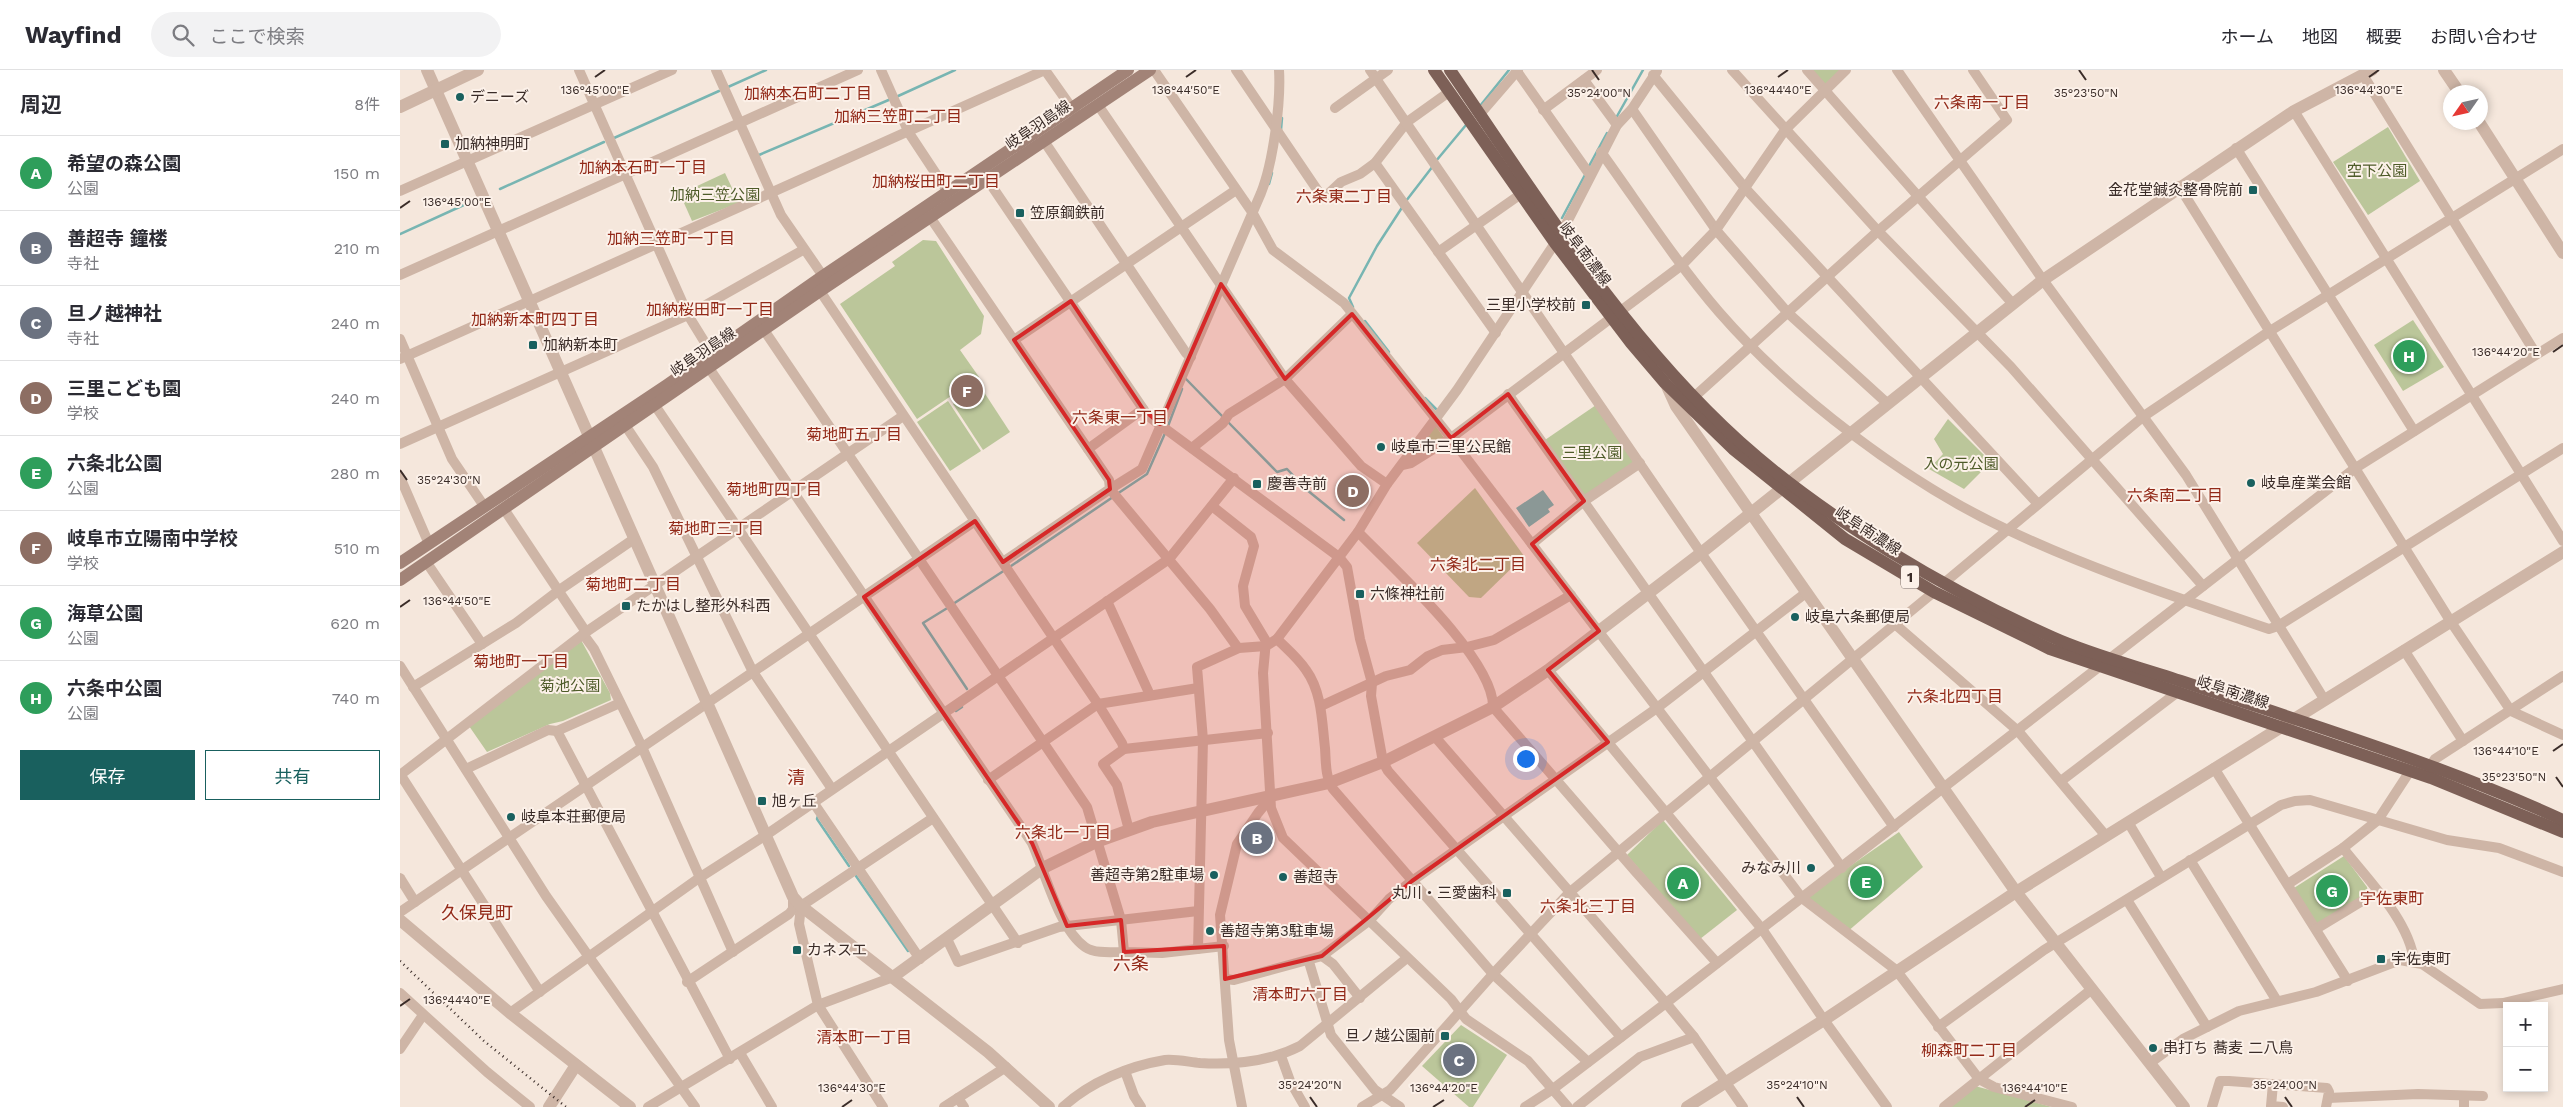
<!DOCTYPE html>
<html lang="ja">
<meta charset="utf-8">
<style>
:root{--surface:#fff;--page:#f2f2f3;--text:#2b2b33;--muted:#7c7c81;--line:#e1e1e2;--accent:#19605e}
body{margin:0;font-family:"Work Sans","Noto Sans JP",sans-serif;background:var(--page);color:var(--text)}
.controls{position:absolute;right:15px;bottom:15px;display:grid;overflow:hidden;border-radius:0px;box-shadow:0 2px 8px #0003}
.controls button{width:45px;height:45px;display:grid;place-items:center;padding:0;border:0;border-bottom:1px solid var(--line);background:var(--surface);color:var(--text);font:25px sans-serif}
.compass{position:absolute;left:2043px;top:15px;width:45px;height:45px;border-radius:50%;background:var(--surface);box-shadow:0 2px 8px #0003;rotate:236deg}
.you{position:absolute;left:1125px;top:688px;width:18px;height:18px;margin:-12px;border:4px solid #fff;border-radius:50%;background:#1a73e8;box-shadow:0 0 0 8px #1a73e833}
.badge{display:grid;place-items:center;width:32px;height:32px;border-radius:50%;background:var(--accent);color:#fff;font-size:16px;font-weight:700}
.pin{position:absolute;translate:-50% -50%;border:2px solid #fff;box-shadow:0 1px 5px #0006}
.list{margin:0;padding:0;list-style:none}
h2{display:flex;justify-content:space-between;align-items:center;height:65px;margin:0;padding:0 20px;font-size:21px}
h2 small{font-size:16px;font-weight:400;color:var(--muted)}
.list li{display:grid;grid-template-columns:32px 1fr auto;gap:15px;align-items:center;box-sizing:border-box;height:75px;padding:0 20px;border-top:1px solid var(--line)}
.list b{display:block;font-size:19px;white-space:nowrap}
.list p{margin:0;font-size:16px;white-space:nowrap;color:var(--muted)}
.list em{font-size:16px;font-style:normal;color:var(--muted)}
.actions{display:flex;gap:10px;padding:15px 20px}
.actions a{flex:1;padding:11px 0;border:1px solid var(--accent);border-radius:0px;text-align:center;font-size:18px;color:var(--accent)}
.actions .main{background:var(--accent);color:#fff}
.icon{flex:none;width:28px;height:28px;fill:none;stroke:currentColor;stroke-width:2;stroke-linecap:round;stroke-linejoin:round}
.map{position:relative;flex:none;width:2163px;height:1037px;overflow:hidden}
header{display:flex;align-items:center;gap:30px;box-sizing:border-box;height:70px;padding:0 25px;background:var(--surface);border-bottom:1px solid var(--line)}
header strong{font-size:24px}
nav{display:flex;gap:28px;margin-inline-start:auto;font-size:18px}
.search{width:350px;height:45px;background:var(--page);display:flex;align-items:center;gap:12px;box-sizing:border-box;padding:0 18px;border-radius:28px;color:var(--muted);font-size:19px}
main{display:flex}
aside{flex:1;background:var(--surface)}
.map>svg:first-child{display:block}
.green{fill:#bbc69a}
.water{fill:#78b5b2}
.lines{fill:none;stroke-linecap:round;stroke-linejoin:round}
.stream{stroke:#78b5b2;stroke-width:2.5}
.minor{stroke:#ceb5a6;stroke-width:10}
.tertiary{stroke:#ceb5a6;stroke-width:12}
.secondary{stroke:#a28377;stroke-width:12}
.primary{stroke:#7d6057;stroke-width:12}
.rail{stroke:#3a2c28;stroke-width:2.5;stroke-dasharray:1 4;stroke-linecap:butt}
.marked{fill:#d62828;fill-opacity:0.2;stroke:#d62828;stroke-width:4;stroke-linejoin:round}
.ticks{fill:none;stroke:#3a2c28;stroke-width:2}
.poi-dot{fill:#19605e;stroke:#fcf1e9;stroke-width:2}
.labels{text-anchor:middle;dominant-baseline:central;stroke-width:4;stroke-linejoin:round;paint-order:stroke}
.shield{fill:#fcf1e9;stroke:#746762;stroke-width:1}
.shield-label{font-size:14px;font-weight:bold;fill:#3a2c28}
.poi-label{font-size:15px;fill:#3a2c28;stroke:#fcf1e9;text-anchor:start}
.street-label{font-size:15px;fill:#3a2c28;stroke:#fcf1e9}
.park-label{font-size:15px;fill:#4e5b29;stroke:#fcf1e9}
.neighbourhood-label{font-size:16px;fill:#922918;stroke:#fcf1e9}
.quarter-label{font-size:18px;fill:#922918;stroke:#fcf1e9}
.ticks-label{font-size:12px;text-anchor:middle;fill:#3a2c28;stroke:#fcf1e9;stroke-width:4;stroke-linejoin:round;paint-order:stroke}
</style>
<header>
<strong>Wayfind</strong>
<div class="search"><svg class="icon" aria-label="search" viewBox="0 0 24 24"><circle cx="10" cy="10" r="6"/><path d="M15 15l6 6"/></svg>ここで検索</div>
<nav><a>ホーム</a><a>地図</a><a>概要</a><a>お問い合わせ</a></nav>
</header>
<main>
<aside>
<h2>周辺<small>8件</small></h2>
<ul class="list">
<li><span class="badge" style="background:#2e9e5b">A</span><div><b>希望の森公園</b><p>公園</p></div><em>150 m</em></li>
<li><span class="badge" style="background:#6b7280">B</span><div><b>善超寺 鐘楼</b><p>寺社</p></div><em>210 m</em></li>
<li><span class="badge" style="background:#6b7280">C</span><div><b>旦ノ越神社</b><p>寺社</p></div><em>240 m</em></li>
<li><span class="badge" style="background:#8d6e63">D</span><div><b>三里こども園</b><p>学校</p></div><em>240 m</em></li>
<li><span class="badge" style="background:#2e9e5b">E</span><div><b>六条北公園</b><p>公園</p></div><em>280 m</em></li>
<li><span class="badge" style="background:#8d6e63">F</span><div><b>岐阜市立陽南中学校</b><p>学校</p></div><em>510 m</em></li>
<li><span class="badge" style="background:#2e9e5b">G</span><div><b>海草公園</b><p>公園</p></div><em>620 m</em></li>
<li><span class="badge" style="background:#2e9e5b">H</span><div><b>六条中公園</b><p>公園</p></div><em>740 m</em></li>
</ul>
<div class="actions"><a class="main">保存</a><a>共有</a></div>
</aside>
<div class="map">
<svg width="2163" height="1037" viewBox="0 0 2163 1037">
<rect width="100%" height="100%" fill="#f5e7dc"/>
<g class="green">
<path d="M1410,0H1445L1426,17Z"/>
<path d="M1988,57L2020,111L1968,145L1933,92Z"/>
<path d="M325,103L339,133L292,151L280,124Z"/>
<path d="M523,170L536,171L584,246L581,264L560,280L579,307L517,349L440,234L495,196L492,192Z"/>
<path d="M2013,250L2044,297L2003,321L1974,275Z"/>
<path d="M580,316L610,362L583,380L553,334Z"/>
<path d="M548,331L581,381L550,401L517,352Z"/>
<path d="M1199,333L1240,393L1184,431L1142,372Z"/>
<path d="M1548,349L1591,392L1564,419L1529,399L1543,384L1534,369Z"/>
<path d="M1035,355L1045,369L1013,390L1010,386Z"/>
<path d="M1075,418L1124,486L1081,528L1069,527L1017,473Z"/>
<path d="M181,570L210,623L211,630L163,651L150,654L87,682L69,656Z"/>
<path d="M1263,750L1337,840L1300,869L1227,785Z"/>
<path d="M1499,762L1523,797L1447,862L1404,828Z"/>
<path d="M1944,786L1967,817L1968,823L1918,856L1894,818Z"/>
<path d="M1061,955L1107,985L1073,1037H1069L1022,996Z"/>
<path d="M1575,1016L1652,1037H1548Z"/>
</g>
<path class="water" d="M1143,420L1154,435L1148,439L1150,442L1129,457L1116,438Z"/>
<g class="lines">
<g class="stream">
<path d="M328,17L366,0"/>
<path d="M496,27L555,0"/>
<path d="M1080,36L1109,0"/>
<path d="M1216,48L1243,0"/>
<path d="M881,60L882,48"/>
<path d="M214,68L319,21"/>
<path d="M359,85L491,29"/>
<path d="M1036,91L1066,55"/>
<path d="M1188,98L1207,63"/>
<path d="M869,114L872,103"/>
<path d="M100,119L204,72"/>
<path d="M1006,131L1033,96"/>
<path d="M1162,148L1186,103"/>
<path d="M0,164L66,134"/>
<path d="M953,237L949,228L977,176L1003,136"/>
<path d="M965,251L989,282"/>
<path d="M786,309L824,348"/>
<path d="M1025,328L1036,339"/>
<path d="M828,352L877,402L887,399L907,420L944,450"/>
<path d="M768,356L782,319"/>
<path d="M717,424L747,404L766,361"/>
<path d="M611,496L713,427"/>
<path d="M553,534L605,500"/>
<path d="M549,537L523,553L567,619"/>
<path d="M556,641L562,637"/>
<path d="M418,746L417,749L449,796"/>
<path d="M456,806L508,881"/>
</g>
<g class="minor">
<path d="M179,0L288,245L312,284"/>
<path d="M316,0L381,145L423,206"/>
<path d="M481,0L509,63L548,122"/>
<path d="M645,0L676,44"/>
<path d="M754,0L852,142L873,180L944,233L1051,368L1402,828L1496,900L1579,1009L1594,1017L1672,1037"/>
<path d="M836,0L918,121L925,127L941,112L960,104L975,93L1007,52L1049,22"/>
<path d="M970,0L1301,483L1494,757"/>
<path d="M1116,0L1190,105"/>
<path d="M1332,0L1478,161L1611,297L1803,516"/>
<path d="M1407,0L1612,233"/>
<path d="M1497,0L1643,210L1786,405L1924,629"/>
<path d="M1253,5L1345,118L1638,434"/>
<path d="M1963,5L2136,284"/>
<path d="M1184,10L1217,55"/>
<path d="M698,35L885,309L961,396L987,414"/>
<path d="M935,38L988,0"/>
<path d="M1232,39L1316,160L1388,243L1488,334"/>
<path d="M1143,40L1197,0"/>
<path d="M1894,41L2163,471"/>
<path d="M1080,44L1118,0"/>
<path d="M644,71L786,283L791,287"/>
<path d="M1836,78L2014,361"/>
<path d="M1201,82C1240,136 1276,192 1319,242C1392,326 1507,413 1608,460C1692,500 1782,529 1869,559L1878,556L2163,378"/>
<path d="M975,93L1096,263"/>
<path d="M587,109L748,346L939,487L947,497L960,569L972,613L971,626L983,692L988,701L1221,967"/>
<path d="M1779,116L2051,552L2111,641L2163,665"/>
<path d="M0,121L272,0"/>
<path d="M530,147L709,410L710,419L603,492"/>
<path d="M1162,162L1217,55L1232,39L1257,1"/>
<path d="M1038,182L1121,124"/>
<path d="M0,205L458,0"/>
<path d="M420,221L698,634L722,673L724,679L703,694L717,715L729,760"/>
<path d="M364,260L687,737L721,850L724,882L762,883L824,876"/>
<path d="M0,269L52,389L84,436"/>
<path d="M614,270L836,120"/>
<path d="M0,289L645,0"/>
<path d="M309,298L632,773C645,802 659,859 685,877C695,884 712,882 724,882"/>
<path d="M1108,324L1442,798"/>
<path d="M1294,327L1478,161L1607,50L1573,0"/>
<path d="M254,334L618,873"/>
<path d="M225,355L253,397L353,602L432,719"/>
<path d="M0,374L288,245L403,180"/>
<path d="M792,378L823,353L829,344L885,309L952,244"/>
<path d="M688,379L743,339"/>
<path d="M1002,395L1011,393L1051,368L1282,195L1316,160L1385,60L1446,0"/>
<path d="M0,407L29,474"/>
<path d="M812,436L851,467L854,476L843,516L845,536L866,571L863,603L871,738L883,768L1051,929L1066,949L1128,991L1168,1037"/>
<path d="M104,439L186,562"/>
<path d="M958,462C993,498 1094,589 1093,637L1235,801L1317,893"/>
<path d="M1132,474L1184,431L1240,393"/>
<path d="M27,493L82,574"/>
<path d="M1544,513L1744,346L1870,261L2163,79"/>
<path d="M707,531L750,625"/>
<path d="M1496,555L1618,661L1706,766"/>
<path d="M183,564L194,579L242,677L333,882"/>
<path d="M877,569C887,579 898,588 906,600C922,622 922,652 925,678C926,691 925,707 933,719L1093,904L1188,992"/>
<path d="M838,578L810,539L710,419L742,399L861,123C873,93 881,33 879,0"/>
<path d="M2004,580L2063,671"/>
<path d="M0,596L146,826L295,1037"/>
<path d="M1148,600L1362,859L1424,950L1487,1037"/>
<path d="M13,617L116,553L158,521L234,469"/>
<path d="M921,636L986,606L1010,600L1028,586L1042,580L1067,577L1094,570L1171,525"/>
<path d="M157,661L330,989"/>
<path d="M1036,668L1266,933L1294,967L1343,1037"/>
<path d="M724,679L868,663"/>
<path d="M2030,696L2035,689L2163,606"/>
<path d="M1814,698L1948,911"/>
<path d="M66,699L148,660L157,661L220,633"/>
<path d="M0,704L140,922"/>
<path d="M0,705L186,562L503,346"/>
<path d="M588,710L698,634L798,618"/>
<path d="M1661,711L1779,621"/>
<path d="M413,732L520,889"/>
<path d="M1728,752L1761,807"/>
<path d="M1943,778C1967,809 2009,850 2014,891"/>
<path d="M1790,790L1877,931"/>
<path d="M0,808L15,832"/>
<path d="M1888,814L1943,778L1978,750L2010,701"/>
<path d="M1727,830L1807,957"/>
<path d="M0,842L575,451"/>
<path d="M1916,859L1977,822"/>
<path d="M547,869L558,892L659,857L798,841"/>
<path d="M798,879L803,670L797,597L839,578L866,576L877,569L958,462L987,414L1057,320L1155,173"/>
<path d="M922,886L933,894L960,928"/>
<path d="M909,892L931,965L975,1020L1000,1037"/>
<path d="M825,909L834,910L922,886L970,850L989,829L1012,811L1257,638L1407,522"/>
<path d="M287,912L389,844L393,839V827"/>
<path d="M0,923L87,1002L130,1037"/>
<path d="M110,943L299,808L366,765L769,489L834,408"/>
<path d="M1538,957L1644,880L1881,735L1895,731L1910,730L2047,770L2099,778L2163,802"/>
<path d="M0,979L23,945"/>
<path d="M340,983L372,1037"/>
<path d="M881,986L890,1011L905,1037"/>
<path d="M1750,993L1783,969L1839,941L1916,922L2000,890L2022,894L2080,934L2103,933L2163,919"/>
<path d="M725,1001L734,1026L741,1037"/>
<path d="M1873,1014L1871,1036L1883,1037"/>
<path d="M2064,1026V1037"/>
<path d="M558,1028L564,1037"/>
<path d="M1928,1028L2018,1024L2083,1026"/>
<path d="M248,1037L418,935L493,907"/>
<path d="M483,1037L418,935L399,854L401,836L533,748"/>
<path d="M544,1037L606,997"/>
<path d="M663,1037C690,1012 729,996 765,990C776,989 789,992 800,993C834,995 869,992 900,976L1007,888"/>
<path d="M842,1037L829,970L820,845L837,774L858,743L872,726"/>
<path d="M962,1037L990,1020L1093,904L1170,822L1534,522"/>
<path d="M1125,1037L1153,1019L1266,933L1954,399L2163,268"/>
<path d="M1177,1037L1240,987L1294,967"/>
<path d="M1544,1037L1692,919"/>
<path d="M1812,1037L1820,1011H1829L1927,1018L1929,1022L1926,1037"/>
</g>
<g class="tertiary">
<path d="M27,0L393,827L401,836L588,982L649,1037"/>
<path d="M2044,0L2059,22"/>
<path d="M0,37L78,0"/>
<path d="M2079,52L2163,183"/>
<path d="M1266,314L1276,336L1616,822L1784,1037"/>
<path d="M0,850L110,943L230,1037"/>
<path d="M493,907L643,798L696,772L752,752L929,713L983,692L1093,637L1148,600L1301,483L1643,210L1894,41L1972,0"/>
<path d="M149,1037L176,995"/>
<path d="M1287,1037L1424,950L1616,822L2163,482"/>
</g>
<g class="secondary">
<path d="M0,493L267,315L423,206L728,0"/>
<path d="M0,510L420,221L750,0"/>
</g>
<g class="primary">
<path d="M1034,0L1155,173L1231,273L1265,313L1333,379L1445,469L1534,522L1650,579L2031,708L2163,762"/>
<path d="M1050,0C1138,129 1224,267 1340,372C1426,449 1548,521 1652,567C1694,586 1740,597 1784,612C1911,655 2041,694 2163,750"/>
</g>
<path class="rail" d="M0,891L84,971L166,1037"/>
</g>
<path class="marked" d="M821,214L885,309L952,244L1051,368L1108,324L1184,431L1132,474L1199,561L1148,600L1208,672L1012,811L922,886L825,909L824,876L724,882L721,850L667,856L632,773L464,527L575,451L603,492L710,419L709,410L614,270L671,231L743,339L760,354Z"/>
<path class="ticks" d="M1192,0L1199,10M1679,0L1686,10M195,7L205,0M786,7L796,0M1378,7L1388,0M1969,7L1979,0M0,138L10,131M2153,282L2163,275M0,400L7,410M0,537L10,530M2153,681L2163,674M2156,707L2163,717M0,936L10,929M910,1027L917,1037M1397,1027L1404,1037M1885,1027L1892,1037M442,1037L452,1030M1033,1037L1044,1030M1625,1037L1635,1030"/>
<g class="poi-dot">
<circle cx="60" cy="27" r="5"/>
<rect x="40" y="69" width="10" height="10" rx="2.5"/>
<rect x="1848" y="115" width="10" height="10" rx="2.5"/>
<rect x="615" y="138" width="10" height="10" rx="2.5"/>
<rect x="1181" y="230" width="10" height="10" rx="2.5"/>
<rect x="128" y="270" width="10" height="10" rx="2.5"/>
<circle cx="981" cy="377" r="5"/>
<circle cx="1851" cy="413" r="5"/>
<rect x="852" y="409" width="10" height="10" rx="2.5"/>
<rect x="955" y="519" width="10" height="10" rx="2.5"/>
<rect x="221" y="531" width="10" height="10" rx="2.5"/>
<circle cx="1395" cy="547" r="5"/>
<rect x="357" y="726" width="10" height="10" rx="2.5"/>
<circle cx="111" cy="747" r="5"/>
<circle cx="1411" cy="798" r="5"/>
<circle cx="814" cy="805" r="5"/>
<circle cx="883" cy="807" r="5"/>
<rect x="1102" y="818" width="10" height="10" rx="2.5"/>
<circle cx="810" cy="861" r="5"/>
<rect x="392" y="875" width="10" height="10" rx="2.5"/>
<rect x="1976" y="884" width="10" height="10" rx="2.5"/>
<rect x="1040" y="961" width="10" height="10" rx="2.5"/>
<circle cx="1753" cy="978" r="5"/>
</g>
<g class="labels">
<rect class="shield" x="1501" y="495.5" width="18" height="23" rx="4"/>
<g class="shield-label">
<text x="1510" y="507">1</text>
</g>
<g class="poi-label">
<text x="70" y="27">デニーズ</text>
<text x="55" y="74">加納神明町</text>
<text x="1843" y="120" text-anchor="end">金花堂鍼灸整骨院前</text>
<text x="630" y="143">笠原鋼鉄前</text>
<text x="1176" y="235" text-anchor="end">三里小学校前</text>
<text x="143" y="275">加納新本町</text>
<text x="991" y="377">岐阜市三里公民館</text>
<text x="1861" y="413">岐阜産業会館</text>
<text x="867" y="414">慶善寺前</text>
<text x="970" y="524">六條神社前</text>
<text x="236" y="536">たかはし整形外科西</text>
<text x="1405" y="547">岐阜六条郵便局</text>
<text x="372" y="731">旭ヶ丘</text>
<text x="121" y="747">岐阜本荘郵便局</text>
<text x="1401" y="798" text-anchor="end">みなみ川</text>
<text x="804" y="805" text-anchor="end">善超寺第2駐車場</text>
<text x="893" y="807">善超寺</text>
<text x="1097" y="823" text-anchor="end">丸川・三愛歯科</text>
<text x="820" y="861">善超寺第3駐車場</text>
<text x="407" y="880">カネスエ</text>
<text x="1991" y="889">宇佐東町</text>
<text x="1035" y="966" text-anchor="end">旦ノ越公園前</text>
<text x="1763" y="978">串打ち 蕎麦 二八鳥</text>
</g>
<g class="street-label">
<text transform="translate(638 55) rotate(-34)">岐阜羽島線</text>
<text transform="translate(1185 184) rotate(53)">岐阜南濃線</text>
<text transform="translate(303 282) rotate(-34)">岐阜羽島線</text>
<text transform="translate(1468 461) rotate(33)">岐阜南濃線</text>
<text transform="translate(1833 622) rotate(18)">岐阜南濃線</text>
</g>
<g class="park-label">
<text x="1977" y="101">空下公園</text>
<text x="315" y="125">加納三笠公園</text>
<text x="1192" y="383">三里公園</text>
<text x="1561" y="394">入の元公園</text>
<text x="170" y="616">菊池公園</text>
</g>
<g class="neighbourhood-label">
<text x="408" y="23">加納本石町二丁目</text>
<text x="1582" y="32">六条南一丁目</text>
<text x="498" y="46">加納三笠町二丁目</text>
<text x="243" y="97">加納本石町一丁目</text>
<text x="536" y="111">加納桜田町二丁目</text>
<text x="944" y="126">六条東二丁目</text>
<text x="271" y="168">加納三笠町一丁目</text>
<text x="310" y="239">加納桜田町一丁目</text>
<text x="135" y="249">加納新本町四丁目</text>
<text x="720" y="347">六条東一丁目</text>
<text x="454" y="364">菊地町五丁目</text>
<text x="374" y="419">菊地町四丁目</text>
<text x="1775" y="425">六条南二丁目</text>
<text x="316" y="458">菊地町三丁目</text>
<text x="1078" y="494">六条北二丁目</text>
<text x="233" y="514">菊地町二丁目</text>
<text x="121" y="591">菊地町一丁目</text>
<text x="1555" y="626">六条北四丁目</text>
<text x="663" y="762">六条北一丁目</text>
<text x="1992" y="828">宇佐東町</text>
<text x="1188" y="836">六条北三丁目</text>
<text x="900" y="924">清本町六丁目</text>
<text x="464" y="967">清本町一丁目</text>
<text x="1569" y="980">柳森町二丁目</text>
</g>
<g class="quarter-label">
<text x="396" y="707">清</text>
<text x="77" y="842">久保見町</text>
<text x="731" y="893">六条</text>
</g>
</g>
<g class="ticks-label">
<text x="195" y="24">136°45'00"E</text>
<text x="786" y="24">136°44'50"E</text>
<text x="1378" y="24">136°44'40"E</text>
<text x="1969" y="24">136°44'30"E</text>
<text x="1199" y="27">35°24'00"N</text>
<text x="1686" y="27">35°23'50"N</text>
<text x="57" y="136">136°45'00"E</text>
<text x="2106" y="286">136°44'20"E</text>
<text x="49" y="414">35°24'30"N</text>
<text x="57" y="535">136°44'50"E</text>
<text x="2106" y="685">136°44'10"E</text>
<text x="2114" y="711">35°23'50"N</text>
<text x="57" y="934">136°44'40"E</text>
<text x="910" y="1019">35°24'20"N</text>
<text x="1397" y="1019">35°24'10"N</text>
<text x="1885" y="1019">35°24'00"N</text>
<text x="452" y="1022">136°44'30"E</text>
<text x="1044" y="1022">136°44'20"E</text>
<text x="1635" y="1022">136°44'10"E</text>
</g>
</svg>
<div class="controls">
<button>+</button>
<button>−</button>
</div>
<svg class="compass" viewBox="-18 -18 36 36"><path d="M0-13l5 13h-10z" fill="#e53935"/><path d="M0 13l5-13h-10z" fill="#7c7c81"/></svg>
<div class="you"></div>
<div class="pin badge" style="left:1283px;top:813px;background:#2e9e5b">A</div>
<div class="pin badge" style="left:857px;top:768px;background:#6b7280">B</div>
<div class="pin badge" style="left:1059px;top:990px;background:#6b7280">C</div>
<div class="pin badge" style="left:953px;top:421px;background:#8d6e63">D</div>
<div class="pin badge" style="left:1466px;top:812px;background:#2e9e5b">E</div>
<div class="pin badge" style="left:567px;top:321px;background:#8d6e63">F</div>
<div class="pin badge" style="left:1932px;top:821px;background:#2e9e5b">G</div>
<div class="pin badge" style="left:2009px;top:286px;background:#2e9e5b">H</div>
</div>
</main>
